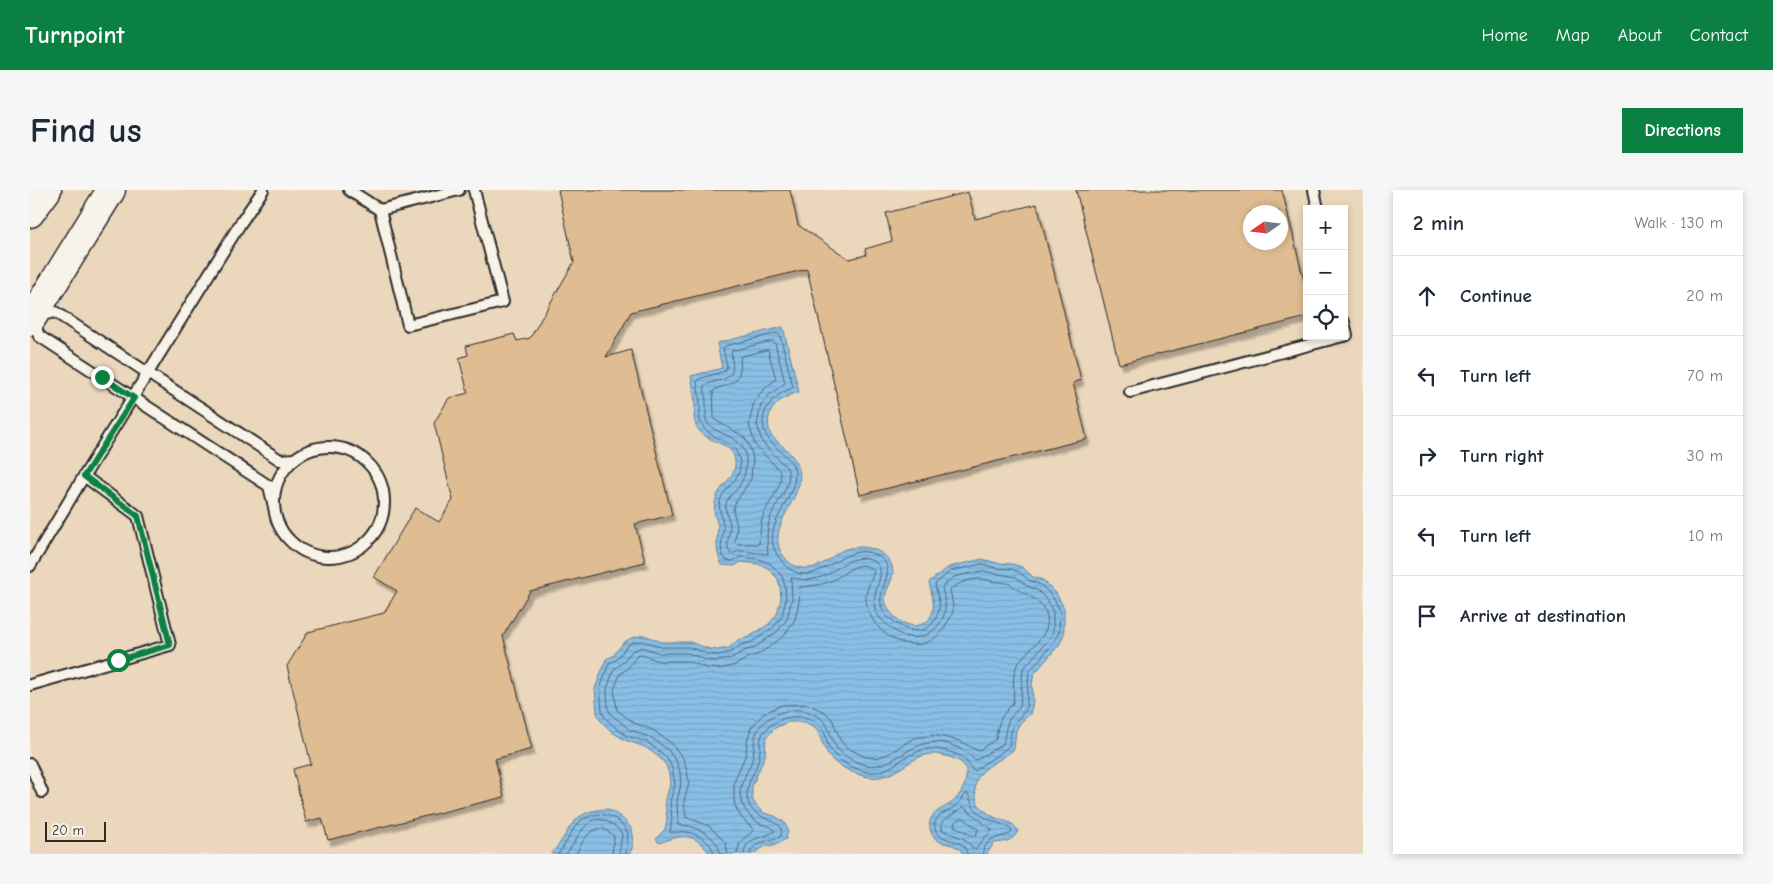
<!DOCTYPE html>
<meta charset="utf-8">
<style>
:root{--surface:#fff;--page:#f6f6f7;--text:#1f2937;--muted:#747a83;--line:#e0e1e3;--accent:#0b8043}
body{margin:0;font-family:"Comic Neue",sans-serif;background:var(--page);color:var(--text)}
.controls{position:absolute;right:15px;top:15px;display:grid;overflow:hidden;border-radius:0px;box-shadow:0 2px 8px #0003}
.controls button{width:45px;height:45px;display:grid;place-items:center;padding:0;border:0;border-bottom:1px solid var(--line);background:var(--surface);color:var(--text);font:25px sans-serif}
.compass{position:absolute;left:1213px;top:15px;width:45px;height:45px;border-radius:50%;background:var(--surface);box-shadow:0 2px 8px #0003;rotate:256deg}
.scale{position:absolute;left:15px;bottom:12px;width:61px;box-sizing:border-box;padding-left:5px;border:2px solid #2b2b2b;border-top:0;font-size:14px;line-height:18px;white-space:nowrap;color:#2b2b2b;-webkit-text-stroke:4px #f7f3e8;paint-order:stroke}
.stop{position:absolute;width:15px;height:15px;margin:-11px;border:4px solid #0b8043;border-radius:50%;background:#fff}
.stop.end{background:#0b8043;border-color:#fff;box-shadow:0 1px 5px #0008}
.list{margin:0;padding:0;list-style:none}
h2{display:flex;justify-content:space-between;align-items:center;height:65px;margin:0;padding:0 20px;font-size:21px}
h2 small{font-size:16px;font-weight:400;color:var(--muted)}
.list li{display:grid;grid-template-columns:32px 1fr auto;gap:15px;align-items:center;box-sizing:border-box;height:80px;padding:0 20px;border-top:1px solid var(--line)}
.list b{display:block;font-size:19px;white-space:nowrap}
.list em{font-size:16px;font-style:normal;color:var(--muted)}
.icon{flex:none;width:28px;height:28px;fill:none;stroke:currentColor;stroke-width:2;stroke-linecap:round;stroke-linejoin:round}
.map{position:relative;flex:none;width:1333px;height:664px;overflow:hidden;border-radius:0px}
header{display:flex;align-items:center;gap:30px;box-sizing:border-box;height:70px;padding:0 25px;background:var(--accent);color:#fff}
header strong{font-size:24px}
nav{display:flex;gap:28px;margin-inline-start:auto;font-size:18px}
.intro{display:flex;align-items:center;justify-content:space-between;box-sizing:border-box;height:120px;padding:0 30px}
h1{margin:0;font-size:35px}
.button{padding:12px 22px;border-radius:0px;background:var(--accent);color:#fff;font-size:18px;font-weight:700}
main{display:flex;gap:30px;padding:0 30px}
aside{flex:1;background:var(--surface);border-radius:0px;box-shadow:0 2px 8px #0003}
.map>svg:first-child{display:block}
.built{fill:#ebd7bc;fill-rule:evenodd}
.water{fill:url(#water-rules);stroke:#63849c}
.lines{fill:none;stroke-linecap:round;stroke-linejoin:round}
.shore{stroke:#516676;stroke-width:1}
.building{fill:#dfbc91;stroke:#2b2b2b;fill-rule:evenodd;filter:url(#shadow)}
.lane-casing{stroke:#2b2b2b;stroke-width:14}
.secondary-casing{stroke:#2b2b2b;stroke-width:31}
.lane{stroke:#f7f3e8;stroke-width:10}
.secondary{stroke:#f7f3e8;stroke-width:28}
.route{stroke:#0b8043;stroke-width:6}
</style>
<header>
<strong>Turnpoint</strong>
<nav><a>Home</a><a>Map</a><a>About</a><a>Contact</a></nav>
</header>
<div class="intro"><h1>Find us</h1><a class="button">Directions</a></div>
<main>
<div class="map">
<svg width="1333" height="664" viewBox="0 0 1333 664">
<defs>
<pattern id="water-rules" width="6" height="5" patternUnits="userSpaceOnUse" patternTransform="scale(1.25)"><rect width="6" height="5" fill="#89bfe7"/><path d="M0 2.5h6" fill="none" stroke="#76a4c6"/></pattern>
<filter id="shadow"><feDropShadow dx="3" dy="5.5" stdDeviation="1" flood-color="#0004"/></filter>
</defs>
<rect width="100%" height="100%" fill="#f0e2ce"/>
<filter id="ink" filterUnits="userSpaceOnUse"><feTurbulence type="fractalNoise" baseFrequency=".02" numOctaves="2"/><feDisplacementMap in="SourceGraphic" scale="10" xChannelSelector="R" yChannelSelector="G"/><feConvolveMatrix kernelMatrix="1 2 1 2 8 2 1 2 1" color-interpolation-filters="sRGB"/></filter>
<g filter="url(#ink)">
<path class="built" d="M0,0H1333V664H0ZM1277,19H1314V146H1277ZM1220,22H1250V52H1220Z"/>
<g class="water">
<path d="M753,137L769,202C752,207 735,218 739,238C739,239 740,245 741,245C742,248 747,250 749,253C762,264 773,276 769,294C762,321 731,347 760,373C770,381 786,379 795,372C801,369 805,364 811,361C819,357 831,356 840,358C854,362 866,372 862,388C860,395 855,402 855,409C857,426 879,442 894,433C909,425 902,406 899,392L919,377L952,369L967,373L982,374L992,377L1003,387L1013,390L1026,403L1034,418V444L1029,455L1004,484L1002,494L1003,512L1000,524L990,533L986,540L984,559C964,577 936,579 948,614C953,619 958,624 964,627C974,632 982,630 988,641C982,652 975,652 964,653L957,664H933C925,648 904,660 900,638C897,624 912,619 920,614C928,609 935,597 936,588C936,583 937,579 933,574C929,570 922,568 916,566C886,557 876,582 850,587C840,589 829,585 820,581C814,578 806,574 801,569C794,559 791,549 786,538L775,532H758L745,538L736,548L735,566L722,596V608L726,616L734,623L745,626L755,633L758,641L756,649L747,654L734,657L723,664H681C677,660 671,653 666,650C655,643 640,649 629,653L626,649L635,639L637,629L635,611L640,595L639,584L636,575L630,568L615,557L595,550L582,542L571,531L567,523L565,499L576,469L583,466L593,453L601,448L614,445L632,452H660L679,459L688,460L699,458L708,450L719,447L739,434L747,424L751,408L750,397L748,389L738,378L728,374L711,372L704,376L692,375C685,360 687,353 688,337C688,333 686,330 685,326C683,320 685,310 688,304C694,292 707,286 705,270C702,249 670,254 665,232C663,228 665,222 665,217C665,207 663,196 661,186L692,178L687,153Z"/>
<path d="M578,619C597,630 610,640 600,664H521C544,639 538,621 578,619Z"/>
</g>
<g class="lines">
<g class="shore">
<path d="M743,151L745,153L755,193L738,206L731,215L727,234L732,252L757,278C764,296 745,312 740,329C736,341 737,352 738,364L710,361L701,364C694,356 700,345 700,335C699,326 692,318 698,309C700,306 703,303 706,300C713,292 716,283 716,272C717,242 682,247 676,230C675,226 677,220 676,215C676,208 675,202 674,196C682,190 699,192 702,181C704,174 700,167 702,161Z"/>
<path d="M738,160L746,189L732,201L724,212L719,234L725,255L750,281C754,297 738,312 733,326C730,335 730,345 729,354H707L705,352L707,335L703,321L704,315L721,289L723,267L718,253L713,246L685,230L684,227L683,201C693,194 709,196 710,179C711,175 710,171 710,167Z"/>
<path d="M934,617L962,640L961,642L955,647L945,660C941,657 939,652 934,649C927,645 917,644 912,639V632Z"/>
<path d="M933,628L948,639L946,646H943L924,636L925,632Z"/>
<path d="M528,664C535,656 539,646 545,637C560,617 587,622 598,643L596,664"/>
<path d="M536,664C548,651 556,619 580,633C585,636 589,639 592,644L589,664"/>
<path d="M546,664C553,652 557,639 573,638L584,646L582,664"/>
<path d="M684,664C683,653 667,643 656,642C651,641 645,643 640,642L642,629L640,611L645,595L643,582L640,573L633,564L617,552L597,546L586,538L575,528L572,521L570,499L579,473L586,470L597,456L603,452L613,451L631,457H659L678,464L689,465L701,462L711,455L722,452L743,438L752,426L756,409L755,396L752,386L741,374L729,369L710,367L703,371L696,370C686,358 695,346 693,334C692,325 688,320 690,311C694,296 715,289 709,268C703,247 679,251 671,233C668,228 671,221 670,214C670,207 668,199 667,192L669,189L695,181L697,176L693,159L695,156L747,143L750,145L763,197C760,200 756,200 753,202C742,209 733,219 733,232C733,257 766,264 765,285C764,312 729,338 748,366C751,370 754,375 758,378C791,403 817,341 852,369C868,383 842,404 854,422C855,425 859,428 862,430C880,445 901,447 909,420C911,413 906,402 905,394L921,381L952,374L966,378L981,379L989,382L1000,391L1011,395L1022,406L1030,420L1029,442L1024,452L999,482L996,520C981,536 982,535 979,556C969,566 955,571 945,581L942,580C937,570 931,565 920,562C909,559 900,557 890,561C868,567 857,589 830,580C818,576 803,568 798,555C796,548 795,540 789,534C773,520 742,527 732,545C729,552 731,560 729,568C726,582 716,592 717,607C720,634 757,626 751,646C742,651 722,651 720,664"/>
<path d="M690,664C690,650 672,639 659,636C655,635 652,636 648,635L647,611L651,594L650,582L646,571L638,560L622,548L600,540L581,524L578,519L577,499L584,479L591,474L602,461L612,457L629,463H658L676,470L687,471L702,468L714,461L724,458L747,442L757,429L762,409L761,388C768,388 776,391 783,389C789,388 796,386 801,382C814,374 826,363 843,371C864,381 831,409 851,429C857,435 865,442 872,445C891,454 913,438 915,420C916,412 913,404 912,397L924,387L952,381L986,387L997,396L1007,400L1017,410L1023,422V441L1019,449L993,479L990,517C975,532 977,534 973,554L946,570C942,569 942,566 938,563C930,558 916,552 906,552C878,552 859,583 832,574C822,571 810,564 805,555C796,538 801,532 781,523C763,514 733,525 726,544C723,553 725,562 722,570C717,585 706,597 712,613C715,621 721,629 729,633C735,636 741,635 745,641C734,649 715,646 714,664"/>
<path d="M698,664L695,652L679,636L656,627L654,611L659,593L657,581L653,568L641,553L623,540L604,533L587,520L584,500L590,484L597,479L607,466L612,465L629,471H656L677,478L689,479L706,475L717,468L729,464L754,446L765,429L769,412L770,397C781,396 791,395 801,391C815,385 829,366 844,381C842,390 836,398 836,407C836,446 895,477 917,433C920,429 923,424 923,419C923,413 921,406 920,400C927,393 942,388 952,389C957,389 962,392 967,392C986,393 980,396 994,403C1008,410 1022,421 1016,439C1011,453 994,462 987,475C981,487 985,501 983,513C971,526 968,531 966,549L948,561L930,551L904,545L884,548L858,564L847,568L835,567L816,557L811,551L802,529L795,522L777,514L752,515L734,523L721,538L717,551L716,564L704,592V609L705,616L711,627L724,640L710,652L707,664"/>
<path d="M937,664C935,646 910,654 905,639C902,626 916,623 924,617C929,614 933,607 937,603C941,607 940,613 944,618C946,620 950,624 953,626C962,633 976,633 982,641L980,644L960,650L954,658L952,664"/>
</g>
</g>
<g class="building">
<path d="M528,0H760L768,35L819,69L836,65L835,59L862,51L856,23L938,2L945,29L1007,14L1051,190L1043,193L1057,249L830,305L777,79L601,122L576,167L601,160L642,325L605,334L615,372L500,401L473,446L502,559L465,569L474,607L298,650L292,628L276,632L263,579L281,574L257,476L278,442L354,423L367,401L344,387L385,318L409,332L423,310L404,233L419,208L438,203L429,168L438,165L436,156L484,144L487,151L500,148L544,72Z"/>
<path d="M1046,0H1252L1277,104V127L1089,174ZM1220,22H1250V52H1220Z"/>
</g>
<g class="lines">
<g class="lane-casing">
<g id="lane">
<path d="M319,0L350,20L378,135L473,112L444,0"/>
<path d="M1284,0L1288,19"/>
<path d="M350,20L429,0"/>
<path d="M1314,132L1317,145L1314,146"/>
<path d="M1100,202L1313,146"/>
<circle cx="299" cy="312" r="55"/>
<path d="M54,286L210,34L233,0"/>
<path d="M244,317L239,296L9,146L2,127L25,122L250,270L264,269"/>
<path d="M0,376L54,286L108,326L140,455L0,495"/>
<path d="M0,574L12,602"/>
</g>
</g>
<g class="secondary-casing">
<g id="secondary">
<path d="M0,23L17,0"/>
<path d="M0,131L81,0"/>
</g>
</g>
<use href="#lane" class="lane"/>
<use href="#secondary" class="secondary"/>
</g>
</g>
<g class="lines" filter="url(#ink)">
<path class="route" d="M72,187L104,208L54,286L108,326L140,455L88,470"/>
</g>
</svg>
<div class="controls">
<button>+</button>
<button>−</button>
<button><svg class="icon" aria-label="locate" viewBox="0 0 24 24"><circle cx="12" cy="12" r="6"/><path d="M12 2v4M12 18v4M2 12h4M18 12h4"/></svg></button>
</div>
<svg class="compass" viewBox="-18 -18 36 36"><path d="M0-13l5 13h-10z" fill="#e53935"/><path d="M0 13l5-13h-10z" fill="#747a83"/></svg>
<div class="scale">20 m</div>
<div class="stop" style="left:88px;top:470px"></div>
<div class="stop end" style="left:72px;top:187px"></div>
</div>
<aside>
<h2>2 min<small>Walk · 130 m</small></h2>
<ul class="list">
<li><svg class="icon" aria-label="ahead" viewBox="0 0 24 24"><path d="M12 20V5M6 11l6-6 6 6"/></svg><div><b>Continue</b></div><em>20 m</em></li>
<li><svg class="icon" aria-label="left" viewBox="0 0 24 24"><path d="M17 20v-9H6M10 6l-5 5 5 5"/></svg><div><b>Turn left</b></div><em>70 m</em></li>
<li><svg class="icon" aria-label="right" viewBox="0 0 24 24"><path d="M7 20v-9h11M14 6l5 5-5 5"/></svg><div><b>Turn right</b></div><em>30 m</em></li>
<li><svg class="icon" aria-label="left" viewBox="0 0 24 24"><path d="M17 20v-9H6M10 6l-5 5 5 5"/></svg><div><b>Turn left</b></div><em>10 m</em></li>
<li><svg class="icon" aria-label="arrive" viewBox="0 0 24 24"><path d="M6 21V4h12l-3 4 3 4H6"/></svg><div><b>Arrive at destination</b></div></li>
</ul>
</aside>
</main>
